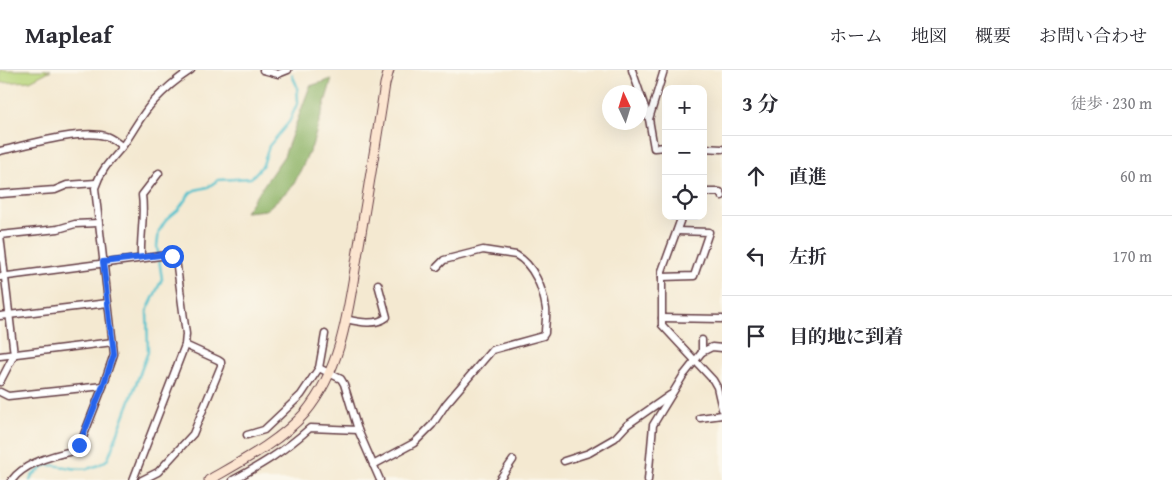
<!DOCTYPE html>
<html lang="ja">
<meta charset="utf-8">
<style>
:root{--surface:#fff;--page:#f2f2f3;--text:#2b2b33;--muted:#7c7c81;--line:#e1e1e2}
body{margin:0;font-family:"Gentium Book Plus","Noto Serif JP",serif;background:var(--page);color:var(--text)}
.controls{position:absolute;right:15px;top:15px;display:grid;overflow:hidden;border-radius:10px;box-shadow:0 5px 20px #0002}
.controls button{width:45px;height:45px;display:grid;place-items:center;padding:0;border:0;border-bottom:1px solid var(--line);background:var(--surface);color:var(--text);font:25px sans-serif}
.compass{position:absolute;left:602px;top:15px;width:45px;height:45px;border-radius:50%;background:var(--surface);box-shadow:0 5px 20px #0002;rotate:356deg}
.stop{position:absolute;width:15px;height:15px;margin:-11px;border:4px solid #2563eb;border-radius:50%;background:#fff}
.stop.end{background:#2563eb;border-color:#fff;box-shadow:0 1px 5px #0008}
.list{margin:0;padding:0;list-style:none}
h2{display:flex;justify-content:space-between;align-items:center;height:65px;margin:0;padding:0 20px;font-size:21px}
h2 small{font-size:16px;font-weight:400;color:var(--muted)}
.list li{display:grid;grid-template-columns:32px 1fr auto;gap:15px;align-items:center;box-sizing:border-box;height:80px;padding:0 20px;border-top:1px solid var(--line)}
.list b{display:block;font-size:19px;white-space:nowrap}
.list em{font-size:16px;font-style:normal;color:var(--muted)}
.icon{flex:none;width:28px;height:28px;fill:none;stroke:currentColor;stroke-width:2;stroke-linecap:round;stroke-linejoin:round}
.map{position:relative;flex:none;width:722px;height:410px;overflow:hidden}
header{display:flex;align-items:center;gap:30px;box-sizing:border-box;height:70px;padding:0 25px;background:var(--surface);border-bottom:1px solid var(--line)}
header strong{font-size:24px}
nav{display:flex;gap:28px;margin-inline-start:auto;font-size:18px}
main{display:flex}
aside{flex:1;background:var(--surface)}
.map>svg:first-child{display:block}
.green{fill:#b8d57c;stroke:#817a54}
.forest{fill:#92b66c;stroke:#6e6a4c}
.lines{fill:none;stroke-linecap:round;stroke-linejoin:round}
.stream{stroke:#54c1cc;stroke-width:2.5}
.street-casing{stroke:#643d44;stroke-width:9}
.secondary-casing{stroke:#643d44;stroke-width:11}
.street{stroke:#fff;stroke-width:6}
.secondary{stroke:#fce5d0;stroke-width:9}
.route{stroke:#2563eb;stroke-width:6}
</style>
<header>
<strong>Mapleaf</strong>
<nav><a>ホーム</a><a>地図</a><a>概要</a><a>お問い合わせ</a></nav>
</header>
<main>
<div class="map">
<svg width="722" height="410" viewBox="0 0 722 410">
<rect width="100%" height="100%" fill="#fbf7ec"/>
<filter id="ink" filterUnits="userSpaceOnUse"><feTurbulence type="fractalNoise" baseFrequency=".02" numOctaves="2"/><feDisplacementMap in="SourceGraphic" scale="10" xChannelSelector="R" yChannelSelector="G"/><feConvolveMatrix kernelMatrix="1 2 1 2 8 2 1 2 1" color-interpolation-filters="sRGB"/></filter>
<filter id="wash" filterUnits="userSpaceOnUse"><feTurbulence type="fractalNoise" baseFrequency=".0096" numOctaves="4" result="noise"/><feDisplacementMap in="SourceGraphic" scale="20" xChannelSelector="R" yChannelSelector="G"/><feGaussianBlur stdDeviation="1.12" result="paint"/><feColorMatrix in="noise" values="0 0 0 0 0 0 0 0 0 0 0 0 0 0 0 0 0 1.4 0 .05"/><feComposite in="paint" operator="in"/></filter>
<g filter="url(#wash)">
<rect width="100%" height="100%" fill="#f4e9d1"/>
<path class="green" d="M0,0H51L30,11L0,13Z"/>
<path class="forest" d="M332,9L312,76L293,116L266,140L245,142L284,86L310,16Z"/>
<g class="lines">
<path class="stream" d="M30,410L33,405L46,395C71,395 85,407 108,389L148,282L147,241L162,209L157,176L159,161L166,150L178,140L190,123L195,120L208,117L218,110L251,108L263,95L269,76L289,52L298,32L297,16L292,5"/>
</g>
</g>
<g filter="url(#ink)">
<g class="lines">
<g class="street-casing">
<g id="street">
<path d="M263,0L278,4L288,0"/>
<path d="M632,0L649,49"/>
<path d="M664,0L649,49L654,78L666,77"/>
<path d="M703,78L722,79"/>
<path d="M0,81C26,75 81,59 105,66C111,67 117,73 122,76"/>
<path d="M703,122H720L722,126"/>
<path d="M0,124L55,120L67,115L96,113"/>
<path d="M682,146L662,201V255L713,310L717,317L722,339"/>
<path d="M0,165L14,285L0,312"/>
<path d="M0,165L58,159L75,154L98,153"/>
<path d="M141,187C140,166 145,146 142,125L159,103"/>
<path d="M0,207L168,185L176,189L186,264L185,275L133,410"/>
<path d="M662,207L694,206L709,162L677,161"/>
<path d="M0,246L108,233"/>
<path d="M662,248L722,249"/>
<path d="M346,249C359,252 376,256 387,247L378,214"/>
<path d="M702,270V282"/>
<path d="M0,286L113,272"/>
<path d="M319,298L341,309L344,314L358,360L380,410"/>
<path d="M0,322L8,326L103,316"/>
<path d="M700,348L722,345"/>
<path d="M247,365L264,360L301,325L319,298L325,264"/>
<path d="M564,391L589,383L615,368L627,355L670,325"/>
<path d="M373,395L414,373L432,355L446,334L492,280L543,266L545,263C545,255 547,246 546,239C543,219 534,195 516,185L483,180L444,190L437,197"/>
<path d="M12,410C25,392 57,384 78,380L103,316L114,284L95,118C100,101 111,90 122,77C133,62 141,45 153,32C164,20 177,9 191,0"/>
<path d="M142,410L158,402L193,364L221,296V292L218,290L185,275"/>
<path d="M233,410C263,394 284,381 310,358L358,360"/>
<path d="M499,410L513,390"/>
<path d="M648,410L653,355L683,306L702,282L712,277L722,278"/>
</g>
</g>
<g class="secondary-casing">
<path id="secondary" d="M209,410C242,391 279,372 305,343C344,296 349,233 359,175C368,121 377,67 385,14L389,0"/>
</g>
<use href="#street" class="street"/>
<use href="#secondary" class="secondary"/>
</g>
</g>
<g class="lines" filter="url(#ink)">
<path class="route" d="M79,375L103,316L114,284L103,192L168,184L172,186"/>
</g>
</svg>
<div class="controls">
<button>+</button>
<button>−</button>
<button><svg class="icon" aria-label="locate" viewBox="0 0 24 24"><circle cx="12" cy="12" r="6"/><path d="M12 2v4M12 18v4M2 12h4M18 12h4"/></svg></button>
</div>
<svg class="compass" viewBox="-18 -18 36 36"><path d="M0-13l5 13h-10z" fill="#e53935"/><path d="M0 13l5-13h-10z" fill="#7c7c81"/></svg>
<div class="stop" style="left:172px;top:186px"></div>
<div class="stop end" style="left:79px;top:375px"></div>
</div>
<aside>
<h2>3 分<small>徒歩 · 230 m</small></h2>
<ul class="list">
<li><svg class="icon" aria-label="ahead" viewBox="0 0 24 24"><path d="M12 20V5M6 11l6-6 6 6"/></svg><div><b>直進</b></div><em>60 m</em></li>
<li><svg class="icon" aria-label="left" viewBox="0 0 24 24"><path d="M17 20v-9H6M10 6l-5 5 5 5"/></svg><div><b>左折</b></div><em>170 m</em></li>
<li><svg class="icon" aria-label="arrive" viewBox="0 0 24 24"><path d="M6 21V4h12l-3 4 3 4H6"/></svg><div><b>目的地に到着</b></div></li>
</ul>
</aside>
</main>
